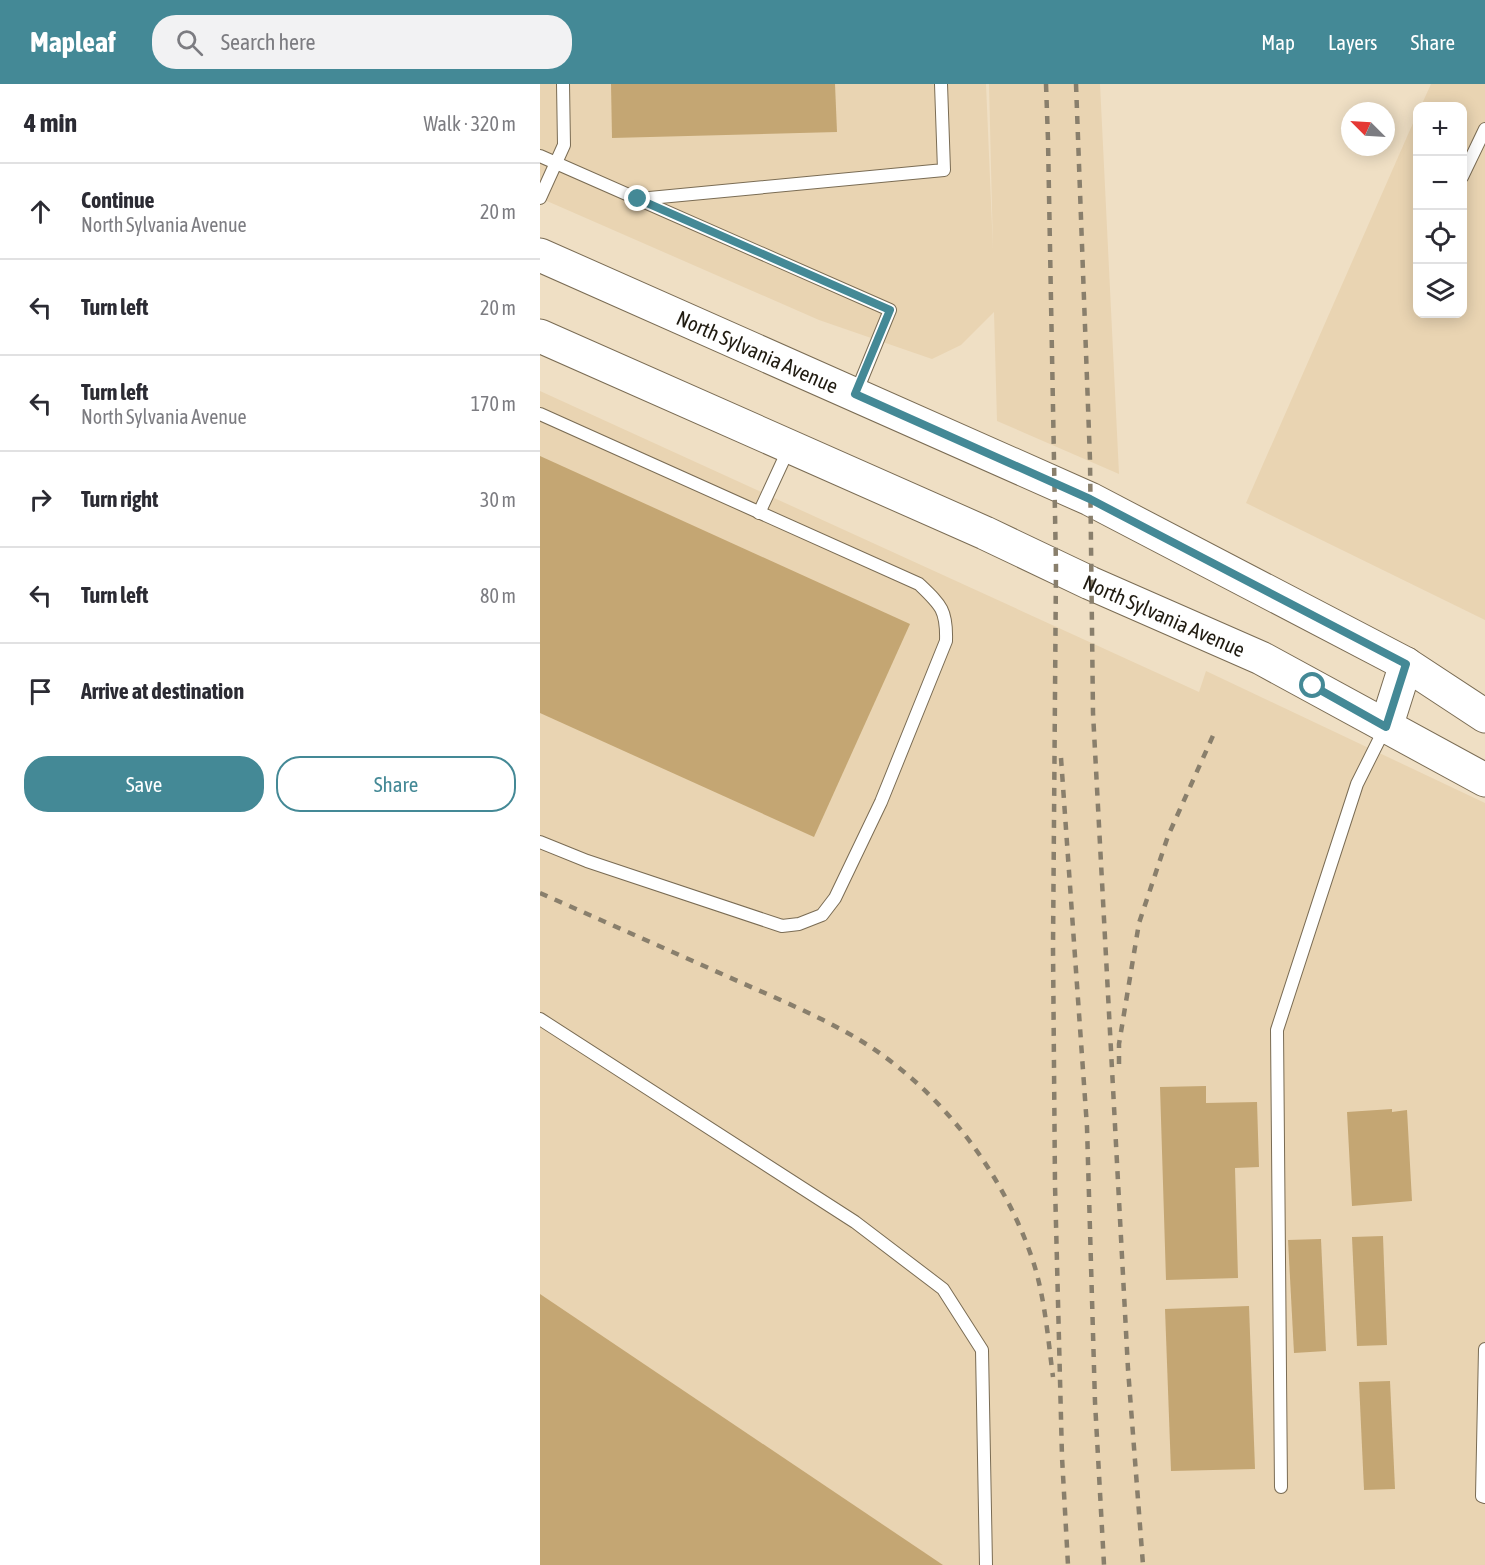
<!DOCTYPE html>
<meta charset="utf-8">
<style>
:root{--surface:#fff;--page:#f2f2f3;--text:#2b2b33;--muted:#7c7c81;--line:#e1e1e2;--accent:#448996}
body{margin:0;font-family:"Asap Condensed",sans-serif;background:var(--page);color:var(--text)}
.controls{position:absolute;right:18px;top:18px;display:grid;overflow:hidden;border-radius:12px;box-shadow:0 3px 15px #0003}
.controls button{width:54px;height:54px;display:grid;place-items:center;padding:0;border:0;border-bottom:2px solid var(--line);background:var(--surface);color:var(--text);font:30px sans-serif}
.compass{position:absolute;left:801px;top:18px;width:54px;height:54px;border-radius:50%;background:var(--surface);box-shadow:0 3px 15px #0003;rotate:294deg}
.stop{position:absolute;width:18px;height:18px;margin:-14px;border:4px solid #448996;border-radius:50%;background:#fff}
.stop.end{background:#448996;border-color:#fff;box-shadow:0 2px 6px #0008}
.list{margin:0;padding:0;list-style:none}
h2{display:flex;justify-content:space-between;align-items:center;height:78px;margin:0;padding:0 24px;font-size:26px}
h2 small{font-size:20px;font-weight:400;color:var(--muted)}
.list li{display:grid;grid-template-columns:39px 1fr auto;gap:18px;align-items:center;box-sizing:border-box;height:96px;padding:0 24px;border-top:2px solid var(--line)}
.list b{display:block;font-size:22px;white-space:nowrap}
.list p{margin:0;font-size:20px;white-space:nowrap;color:var(--muted)}
.list em{font-size:20px;font-style:normal;color:var(--muted)}
.actions{display:flex;gap:12px;padding:18px 24px}
.actions a{flex:1;padding:14px 0;border:2px solid var(--accent);border-radius:24px;text-align:center;font-size:21px;color:var(--accent)}
.actions .main{background:var(--accent);color:#fff}
.icon{flex:none;width:33px;height:33px;fill:none;stroke:currentColor;stroke-width:2;stroke-linecap:round;stroke-linejoin:round}
.map{position:relative;flex:none;width:945px;height:1481px;overflow:hidden}
header{display:flex;align-items:center;gap:36px;box-sizing:border-box;height:84px;padding:0 30px;background:var(--accent);color:#fff}
header strong{font-size:28px}
nav{display:flex;gap:33px;margin-inline-start:auto;font-size:21px}
.search{width:420px;height:54px;background:var(--page);display:flex;align-items:center;gap:15px;box-sizing:border-box;padding:0 21px;border-radius:24px;color:var(--muted);font-size:22px}
main{display:flex}
aside{flex:1;background:var(--surface)}
.map>svg:first-child{display:block}
.built{fill:#e9d4b2}
.building{fill:#c4a673}
.lines{fill:none;stroke-linecap:round;stroke-linejoin:round}
.lane-casing{stroke:#7a6c54;stroke-width:14}
.secondary-casing{stroke:#7a6c54;stroke-width:35}
.lane{stroke:#fff;stroke-width:12}
.secondary{stroke:#fff;stroke-width:33}
.rail{stroke:#897f6c;stroke-width:4.5;stroke-dasharray:8 8;stroke-linecap:butt}
.route{stroke:#448996;stroke-width:8}
.labels{text-anchor:middle;dominant-baseline:central;stroke-width:5;stroke-linejoin:round;paint-order:stroke}
.street-label{font-size:21px;fill:#201b11;stroke:#fdecd0}
</style>
<header>
<strong>Mapleaf</strong>
<div class="search"><svg class="icon" aria-label="search" viewBox="0 0 24 24"><circle cx="10" cy="10" r="6"/><path d="M15 15l6 6"/></svg>Search here</div>
<nav><a>Map</a><a>Layers</a><a>Share</a></nav>
</header>
<main>
<aside>
<h2>4 min<small>Walk · 320 m</small></h2>
<ul class="list">
<li><svg class="icon" aria-label="ahead" viewBox="0 0 24 24"><path d="M12 20V5M6 11l6-6 6 6"/></svg><div><b>Continue</b><p>North Sylvania Avenue</p></div><em>20 m</em></li>
<li><svg class="icon" aria-label="left" viewBox="0 0 24 24"><path d="M17 20v-9H6M10 6l-5 5 5 5"/></svg><div><b>Turn left</b></div><em>20 m</em></li>
<li><svg class="icon" aria-label="left" viewBox="0 0 24 24"><path d="M17 20v-9H6M10 6l-5 5 5 5"/></svg><div><b>Turn left</b><p>North Sylvania Avenue</p></div><em>170 m</em></li>
<li><svg class="icon" aria-label="right" viewBox="0 0 24 24"><path d="M7 20v-9h11M14 6l5 5-5 5"/></svg><div><b>Turn right</b></div><em>30 m</em></li>
<li><svg class="icon" aria-label="left" viewBox="0 0 24 24"><path d="M17 20v-9H6M10 6l-5 5 5 5"/></svg><div><b>Turn left</b></div><em>80 m</em></li>
<li><svg class="icon" aria-label="arrive" viewBox="0 0 24 24"><path d="M6 21V4h12l-3 4 3 4H6"/></svg><div><b>Arrive at destination</b></div></li>
</ul>
<div class="actions"><a class="main">Save</a><a>Share</a></div>
</aside>
<div class="map">
<svg width="945" height="1481" viewBox="0 0 945 1481">
<rect width="100%" height="100%" fill="#efdfc4"/>
<g class="built">
<path d="M0,0H446L453,166L449,0H560L579,390L457,337L454,228L421,261L392,275L279,236L0,114Z"/>
<path d="M891,0H945V536L706,419L877,30L878,230H922V22H881Z"/>
<path d="M0,307L659,608L666,587L945,719V1481H0Z"/>
</g>
<g class="building">
<path d="M71,0H295L297,48L72,54Z"/>
<path d="M0,372L370,540L274,753L0,629Z"/>
<path d="M666,1002V1019L717,1018L719,1083L695,1084L698,1194L626,1196L620,1003Z"/>
<path d="M852,1025V1028L867,1026L872,1117L812,1122L807,1028Z"/>
<path d="M843,1152L847,1261L817,1262L812,1153Z"/>
<path d="M781,1155L786,1267L754,1269L748,1156Z"/>
<path d="M0,1210L403,1481H0Z"/>
<path d="M709,1222L715,1385L631,1387L625,1225Z"/>
<path d="M850,1297L855,1405L824,1406L819,1298Z"/>
</g>
<g class="lines">
<g class="lane-casing">
<g id="lane">
<path d="M0,72L350,226L316,309"/>
<path d="M922,93L945,45"/>
<path d="M0,114L24,61L23,0"/>
<path d="M99,115L404,86L401,0"/>
<path d="M0,330L379,500C401,521 407,526 406,557L341,718L295,814L282,831L259,840L242,842L47,777L0,758"/>
<path d="M219,429L249,364"/>
<path d="M0,935L315,1138L403,1205L442,1266L446,1481"/>
<path d="M945,1265L942,1412L945,1413"/>
<path d="M741,1403L737,946L817,700L845,644"/>
</g>
</g>
<g class="secondary-casing">
<g id="secondary">
<path id="s1" d="M0,171L550,415L866,580L945,632"/>
<path id="s2" d="M0,252L445,449L550,499L721,574L945,696"/>
<path d="M846,643L866,580"/>
</g>
</g>
<use href="#lane" class="lane"/>
<use href="#secondary" class="secondary"/>
<g class="rail">
<path d="M506,0L508,56L516,483L513,863L515,1101L522,1373L528,1481"/>
<path d="M536,0L550,376L553,629L588,1285L603,1481"/>
<path d="M521,674L547,1043L555,1318L564,1481"/>
<path d="M0,809C61,836 121,863 182,890C226,910 271,928 313,952C397,1001 462,1085 493,1177C505,1214 508,1255 513,1293"/>
<path d="M579,980V960L599,839L628,752L676,645"/>
</g>
</g>
<g class="lines">
<path class="route" d="M98,115L350,226L315,310L550,415L866,580L846,643L773,602"/>
</g>
<g class="labels">
<g class="street-label">
<text stroke="none"><textPath href="#s1" startOffset="238">North Sylvania Avenue</textPath></text>
<text stroke="none"><textPath href="#s2" startOffset="684">North Sylvania Avenue</textPath></text>
</g>
</g>
</svg>
<div class="controls">
<button>+</button>
<button>−</button>
<button><svg class="icon" aria-label="locate" viewBox="0 0 24 24"><circle cx="12" cy="12" r="6"/><path d="M12 2v4M12 18v4M2 12h4M18 12h4"/></svg></button>
<button><svg class="icon" aria-label="layers" viewBox="0 0 24 24"><path d="M12 4l9 5-9 5-9-5zM3 14l9 5 9-5"/></svg></button>
</div>
<svg class="compass" viewBox="-18 -18 36 36"><path d="M0-13l5 13h-10z" fill="#e53935"/><path d="M0 13l5-13h-10z" fill="#7c7c81"/></svg>
<div class="stop" style="left:773px;top:602px"></div>
<div class="stop end" style="left:98px;top:115px"></div>
</div>
</main>
